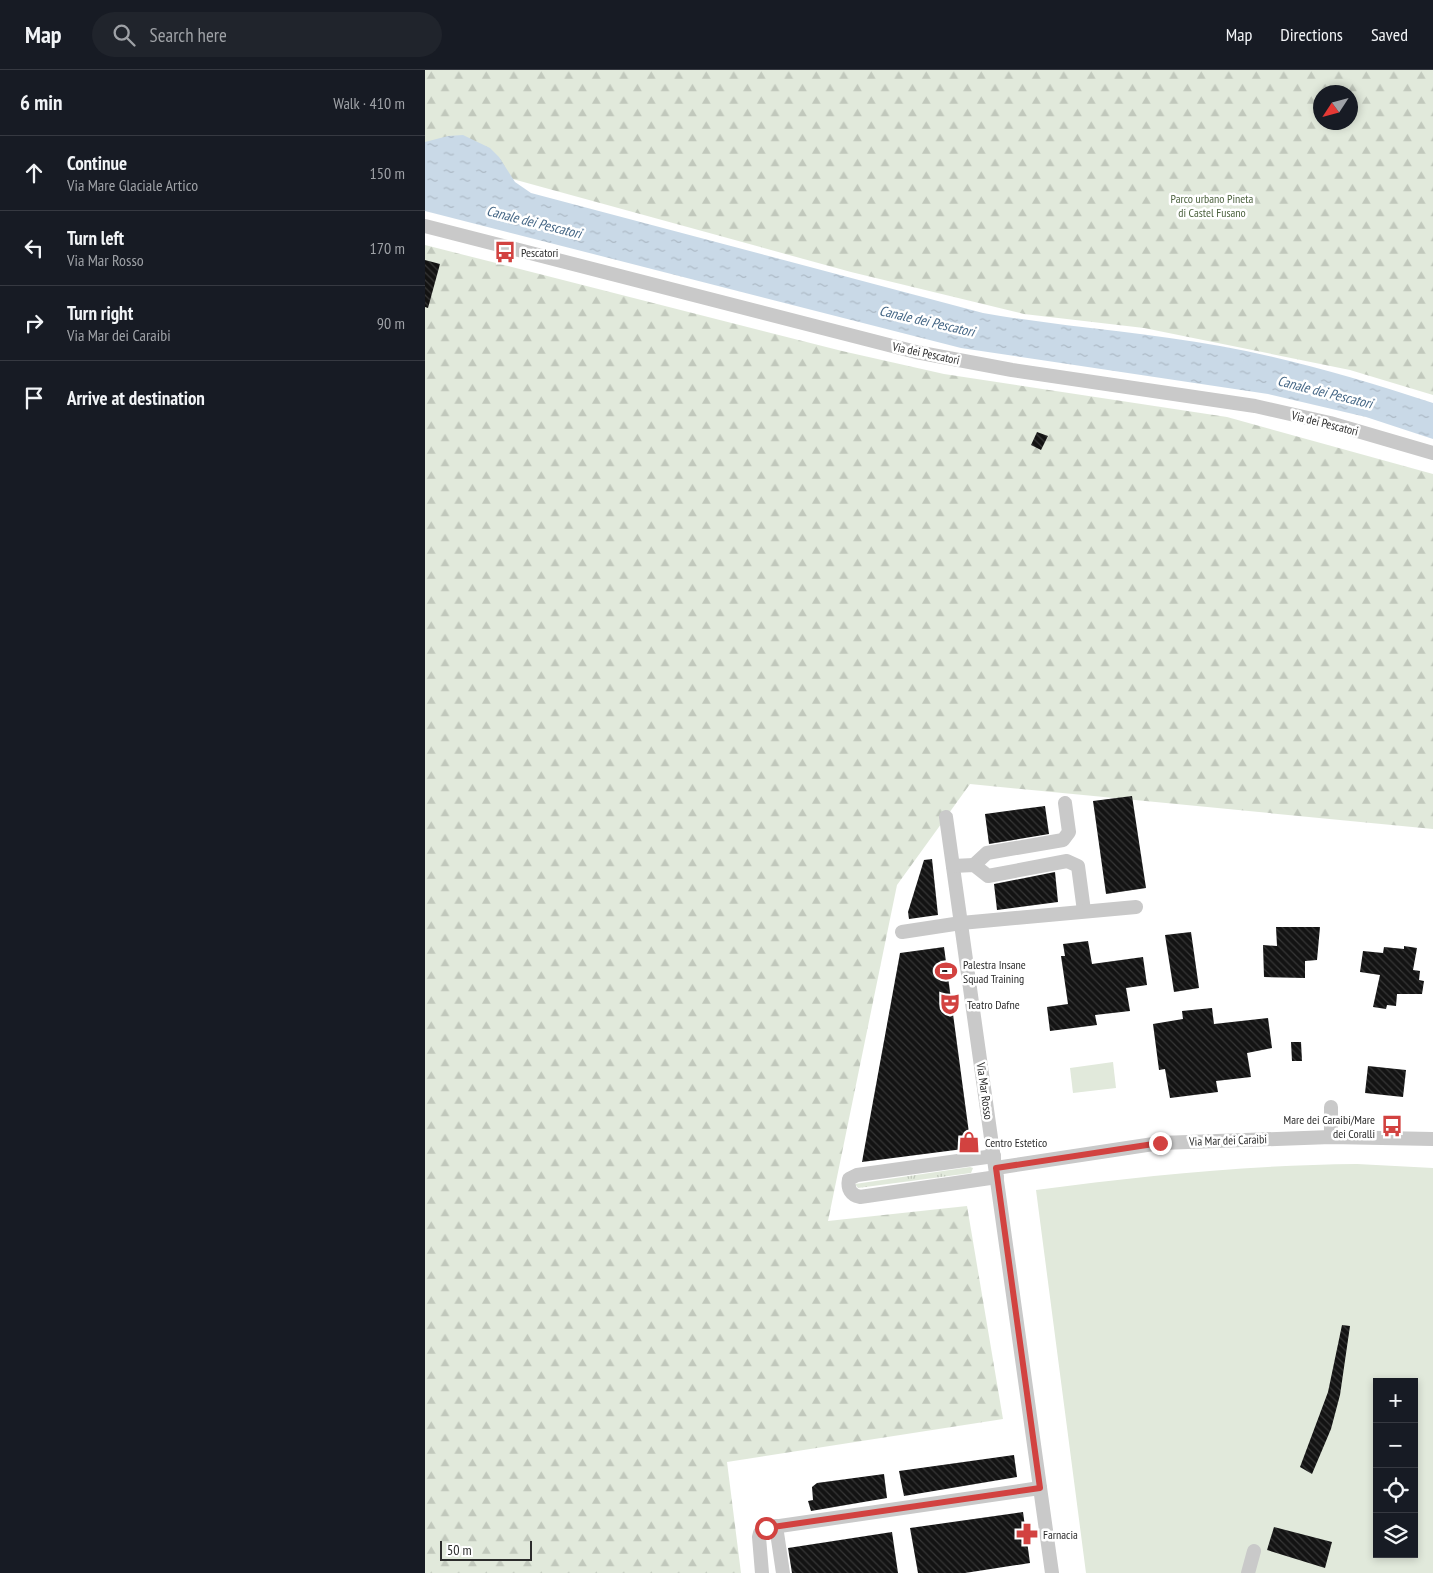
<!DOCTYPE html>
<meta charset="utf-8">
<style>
:root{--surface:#171b24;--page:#20242c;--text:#f1f3f6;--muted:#9ea1a6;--line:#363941}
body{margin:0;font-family:"PT Sans Narrow",sans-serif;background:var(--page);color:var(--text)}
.controls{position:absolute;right:15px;bottom:15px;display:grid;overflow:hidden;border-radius:0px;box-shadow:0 2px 8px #0003}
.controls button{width:45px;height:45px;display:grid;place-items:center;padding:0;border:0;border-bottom:1px solid var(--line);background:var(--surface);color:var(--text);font:25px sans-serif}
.compass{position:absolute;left:888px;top:15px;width:45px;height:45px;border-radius:50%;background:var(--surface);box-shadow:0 2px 8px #0003;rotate:234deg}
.scale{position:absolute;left:15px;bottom:12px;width:92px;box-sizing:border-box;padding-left:5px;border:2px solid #2c2c2c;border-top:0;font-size:14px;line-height:18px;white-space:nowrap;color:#2c2c2c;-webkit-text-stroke:4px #fff;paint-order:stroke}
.stop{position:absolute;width:15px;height:15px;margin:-11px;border:4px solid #d24240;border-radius:50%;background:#fff}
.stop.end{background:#d24240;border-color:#fff;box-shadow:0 1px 5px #0008}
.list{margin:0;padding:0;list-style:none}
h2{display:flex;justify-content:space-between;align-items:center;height:65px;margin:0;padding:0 20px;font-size:21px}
h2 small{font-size:16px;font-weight:400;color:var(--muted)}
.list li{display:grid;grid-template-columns:32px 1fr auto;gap:15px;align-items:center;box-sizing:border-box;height:75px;padding:0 20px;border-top:1px solid var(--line)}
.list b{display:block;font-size:19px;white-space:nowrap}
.list p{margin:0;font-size:16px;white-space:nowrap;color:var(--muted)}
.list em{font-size:16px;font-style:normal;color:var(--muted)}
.icon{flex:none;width:28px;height:28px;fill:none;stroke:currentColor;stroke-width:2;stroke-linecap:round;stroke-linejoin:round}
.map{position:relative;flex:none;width:1008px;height:1503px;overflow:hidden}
header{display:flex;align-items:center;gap:30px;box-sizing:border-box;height:70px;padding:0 25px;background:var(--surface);border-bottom:1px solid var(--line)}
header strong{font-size:24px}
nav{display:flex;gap:28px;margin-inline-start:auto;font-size:18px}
.search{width:350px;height:45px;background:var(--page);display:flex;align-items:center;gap:12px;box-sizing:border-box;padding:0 18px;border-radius:28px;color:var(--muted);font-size:19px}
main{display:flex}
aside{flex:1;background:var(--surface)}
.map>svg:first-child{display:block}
.grass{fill:url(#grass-tufts)}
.forest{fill:url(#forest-firs);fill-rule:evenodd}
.garden{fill:#e1e9db;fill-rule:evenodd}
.water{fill:url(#water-ripples)}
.building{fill:url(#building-back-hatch)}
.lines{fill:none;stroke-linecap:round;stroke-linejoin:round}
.minor{stroke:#c9c9c9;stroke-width:14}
.route{stroke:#d24240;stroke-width:6}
.labels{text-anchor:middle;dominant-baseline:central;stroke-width:5;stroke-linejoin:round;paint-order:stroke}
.park-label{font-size:12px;fill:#4d633f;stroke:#fff}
.poi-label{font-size:12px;fill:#2c2c2c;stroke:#fff;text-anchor:start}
.street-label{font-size:12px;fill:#2c2c2c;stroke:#fff}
.water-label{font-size:14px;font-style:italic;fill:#446685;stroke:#fff}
</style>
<header>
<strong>Map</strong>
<div class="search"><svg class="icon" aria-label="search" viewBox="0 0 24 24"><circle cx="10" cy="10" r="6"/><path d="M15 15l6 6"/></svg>Search here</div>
<nav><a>Map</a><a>Directions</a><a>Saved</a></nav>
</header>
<main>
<aside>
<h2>6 min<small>Walk · 410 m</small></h2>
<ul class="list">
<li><svg class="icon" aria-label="ahead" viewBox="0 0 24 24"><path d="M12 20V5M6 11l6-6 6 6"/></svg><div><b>Continue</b><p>Via Mare Glaciale Artico</p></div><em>150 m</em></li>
<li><svg class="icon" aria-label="left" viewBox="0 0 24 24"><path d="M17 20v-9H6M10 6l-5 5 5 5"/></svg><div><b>Turn left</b><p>Via Mar Rosso</p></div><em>170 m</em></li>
<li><svg class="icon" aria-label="right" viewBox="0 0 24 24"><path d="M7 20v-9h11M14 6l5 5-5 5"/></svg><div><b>Turn right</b><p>Via Mar dei Caraibi</p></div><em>90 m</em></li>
<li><svg class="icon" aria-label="arrive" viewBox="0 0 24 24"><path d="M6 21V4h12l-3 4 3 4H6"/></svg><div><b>Arrive at destination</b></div></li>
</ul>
</aside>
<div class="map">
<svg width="1008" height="1503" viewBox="0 0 1008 1503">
<defs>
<pattern id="grass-tufts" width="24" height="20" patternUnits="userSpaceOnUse" patternTransform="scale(1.25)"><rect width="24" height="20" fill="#e1e9db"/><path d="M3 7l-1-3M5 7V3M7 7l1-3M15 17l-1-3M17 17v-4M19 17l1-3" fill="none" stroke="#c1c8bc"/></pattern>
<pattern id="forest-firs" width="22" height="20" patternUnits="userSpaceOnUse" patternTransform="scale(1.25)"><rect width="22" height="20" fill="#e1e9db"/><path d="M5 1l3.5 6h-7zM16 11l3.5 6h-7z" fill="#c1c8bc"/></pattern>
<pattern id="water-ripples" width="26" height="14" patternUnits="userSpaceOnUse" patternTransform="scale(1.25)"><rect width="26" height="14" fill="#c9d9e7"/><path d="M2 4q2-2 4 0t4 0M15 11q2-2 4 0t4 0" fill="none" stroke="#adbac6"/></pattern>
<pattern id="building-back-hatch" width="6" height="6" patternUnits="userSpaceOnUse" patternTransform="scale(1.25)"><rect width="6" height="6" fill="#131313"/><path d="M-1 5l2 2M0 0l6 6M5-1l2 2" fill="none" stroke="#363636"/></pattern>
</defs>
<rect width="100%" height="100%" fill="#fff"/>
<path class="grass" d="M545,1097L548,1098L546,1103L433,1118L430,1114Z"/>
<g class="forest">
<path d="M0,0H1008V325L925,300L719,258L599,244L426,202L0,85ZM896,22H926V52H896Z"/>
<path d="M0,175L417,281L519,304L802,347L1008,404V759L545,714L472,815L403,1151L542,1136L578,1349L302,1392L316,1503H0Z"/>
</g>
<g class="garden">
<path d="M688,992L691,1018L648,1023L645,998Z"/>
<path d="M932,1094L1008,1098V1503H661L611,1120C718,1106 824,1095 932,1094ZM952,1312H989V1484H952Z"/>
</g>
<path class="water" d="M38,65L65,78L74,87L90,112L106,123L558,243C637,257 717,262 795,276C868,289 938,310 1008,333V369L941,347L843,324L536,278L0,141V72L23,66Z"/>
<g class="building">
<path d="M0,190L15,194L3,238L0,237Z"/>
<path d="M612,362L623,366L616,380L606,375Z"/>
<path d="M707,726L721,818L681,824L668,731Z"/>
<path d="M620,736L624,764L564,774L560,744Z"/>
<path d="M507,789L513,845L484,849L483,842L499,790Z"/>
<path d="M630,802L633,832L572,840L569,814Z"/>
<path d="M851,857H895L892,890L880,891V908L839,907L838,875L852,876Z"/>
<path d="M766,862L774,918L749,922L740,865Z"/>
<path d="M663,871L667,894L718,887L722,915L701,918L705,941L670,945L672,955L625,961L622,937L643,934L636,886H640L638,874Z"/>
<path d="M979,876L992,878L988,900L995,901L994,910L999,911L997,924H972L971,936L962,935L961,939L948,937L955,905L935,902L938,881L958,883L959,877L979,879Z"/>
<path d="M519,877L546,1078L437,1092L475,883Z"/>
<path d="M787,938L789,954L843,948L847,978L822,983L826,1007L791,1011L793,1022L745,1028L740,999L734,1000L728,954L758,949L757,941Z"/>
<path d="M866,972H876L877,991H867Z"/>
<path d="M943,996L981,1000L978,1027L940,1023Z"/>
<path d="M917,1255L925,1256L915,1325L906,1359L887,1404L875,1397L903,1322Z"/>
<path d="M589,1385L592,1407L479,1426L474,1401Z"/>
<path d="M459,1404L462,1428L386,1441L383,1431L388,1430L387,1417L392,1413Z"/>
<path d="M598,1442L605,1493L540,1503H493L485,1458Z"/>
<path d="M849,1457L907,1472L900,1498L842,1480Z"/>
<path d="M467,1462L473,1503H367L363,1478Z"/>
</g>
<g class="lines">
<g class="minor">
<path d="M0,156L491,282L587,300L830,336L905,353L1008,383"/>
<path d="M521,747L627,1503"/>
<path d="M549,795L562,783L638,770L644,762L640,733"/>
<path d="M528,796L549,795L563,806L642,791L653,796L659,841"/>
<path d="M477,862L536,853L711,837"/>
<path d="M906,1037V1067"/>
<path d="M569,1086L432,1105L424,1109C422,1119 426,1125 435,1127L572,1107"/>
<path d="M571,1098L735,1073L906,1067L1008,1069"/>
<path d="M351,1456L358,1503"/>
<path d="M337,1503L334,1467L335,1463L341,1458L615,1418"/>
<path d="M823,1503L829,1481"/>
</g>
</g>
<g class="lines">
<path class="route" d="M341,1458L615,1418L571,1098L735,1073"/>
</g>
<defs>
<g id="bus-bare" transform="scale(1.725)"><path d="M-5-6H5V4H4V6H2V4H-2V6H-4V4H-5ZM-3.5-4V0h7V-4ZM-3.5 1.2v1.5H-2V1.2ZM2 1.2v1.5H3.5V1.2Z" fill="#d24240" stroke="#fff" stroke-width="2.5" paint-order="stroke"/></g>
<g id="stadium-bare" transform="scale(1.725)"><path d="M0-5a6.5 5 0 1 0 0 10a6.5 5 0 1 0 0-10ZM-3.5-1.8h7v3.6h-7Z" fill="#d24240" stroke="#fff" stroke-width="2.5" paint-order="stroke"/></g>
<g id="theatre-bare" transform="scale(1.725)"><path d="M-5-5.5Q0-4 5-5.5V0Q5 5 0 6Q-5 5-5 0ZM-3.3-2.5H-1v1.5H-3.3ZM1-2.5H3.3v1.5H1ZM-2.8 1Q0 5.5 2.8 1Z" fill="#d24240" stroke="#fff" stroke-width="2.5" paint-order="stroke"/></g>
<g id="shop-bare" transform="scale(1.725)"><path d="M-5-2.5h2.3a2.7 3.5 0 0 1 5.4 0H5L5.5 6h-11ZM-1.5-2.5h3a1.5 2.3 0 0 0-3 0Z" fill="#d24240" stroke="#fff" stroke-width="2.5" paint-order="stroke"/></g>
<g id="pharmacy-bare" transform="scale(1.725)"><path d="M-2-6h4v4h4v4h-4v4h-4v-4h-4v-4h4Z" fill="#d24240" stroke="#fff" stroke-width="2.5" paint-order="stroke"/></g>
</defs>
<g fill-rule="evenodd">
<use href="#bus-bare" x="80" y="182"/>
<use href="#stadium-bare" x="521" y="901"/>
<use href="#theatre-bare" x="525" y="934"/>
<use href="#bus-bare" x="967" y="1056"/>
<use href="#shop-bare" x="544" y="1072"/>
<use href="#pharmacy-bare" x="602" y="1464"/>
</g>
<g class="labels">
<g class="park-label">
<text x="787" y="128">Parco urbano Pineta<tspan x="787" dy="14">di Castel Fusano</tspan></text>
</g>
<g class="poi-label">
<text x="96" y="182">Pescatori</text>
<text x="538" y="894">Palestra Insane<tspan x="538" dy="14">Squad Training</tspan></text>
<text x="542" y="934">Teatro Dafne</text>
<text x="950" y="1049" text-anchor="end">Mare dei Caraibi/Mare<tspan x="950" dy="14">dei Coralli</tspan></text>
<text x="560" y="1072">Centro Estetico</text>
<text x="618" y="1464">Farnacia</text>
</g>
<g class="street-label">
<text transform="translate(501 283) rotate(12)">Via dei Pescatori</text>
<text transform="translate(900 353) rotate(14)">Via dei Pescatori</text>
<text transform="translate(560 1021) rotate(82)">Via Mar Rosso</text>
<text transform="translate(803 1070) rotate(-2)">Via Mar dei Caraibi</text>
</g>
<g class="water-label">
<text transform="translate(109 152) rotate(14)">Canale dei Pescatori</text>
<text transform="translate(502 251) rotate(13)">Canale dei Pescatori</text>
<text transform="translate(900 322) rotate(14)">Canale dei Pescatori</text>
</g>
</g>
</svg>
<div class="controls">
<button>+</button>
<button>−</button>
<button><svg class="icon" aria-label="locate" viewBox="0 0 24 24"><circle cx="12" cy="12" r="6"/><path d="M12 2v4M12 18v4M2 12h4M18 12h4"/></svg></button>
<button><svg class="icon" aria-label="layers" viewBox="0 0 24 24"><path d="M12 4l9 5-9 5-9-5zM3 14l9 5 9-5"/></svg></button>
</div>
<svg class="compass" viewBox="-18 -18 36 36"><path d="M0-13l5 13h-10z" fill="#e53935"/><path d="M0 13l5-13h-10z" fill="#9ea1a6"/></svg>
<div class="scale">50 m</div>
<div class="stop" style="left:341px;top:1458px"></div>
<div class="stop end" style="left:735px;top:1073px"></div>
</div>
</main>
